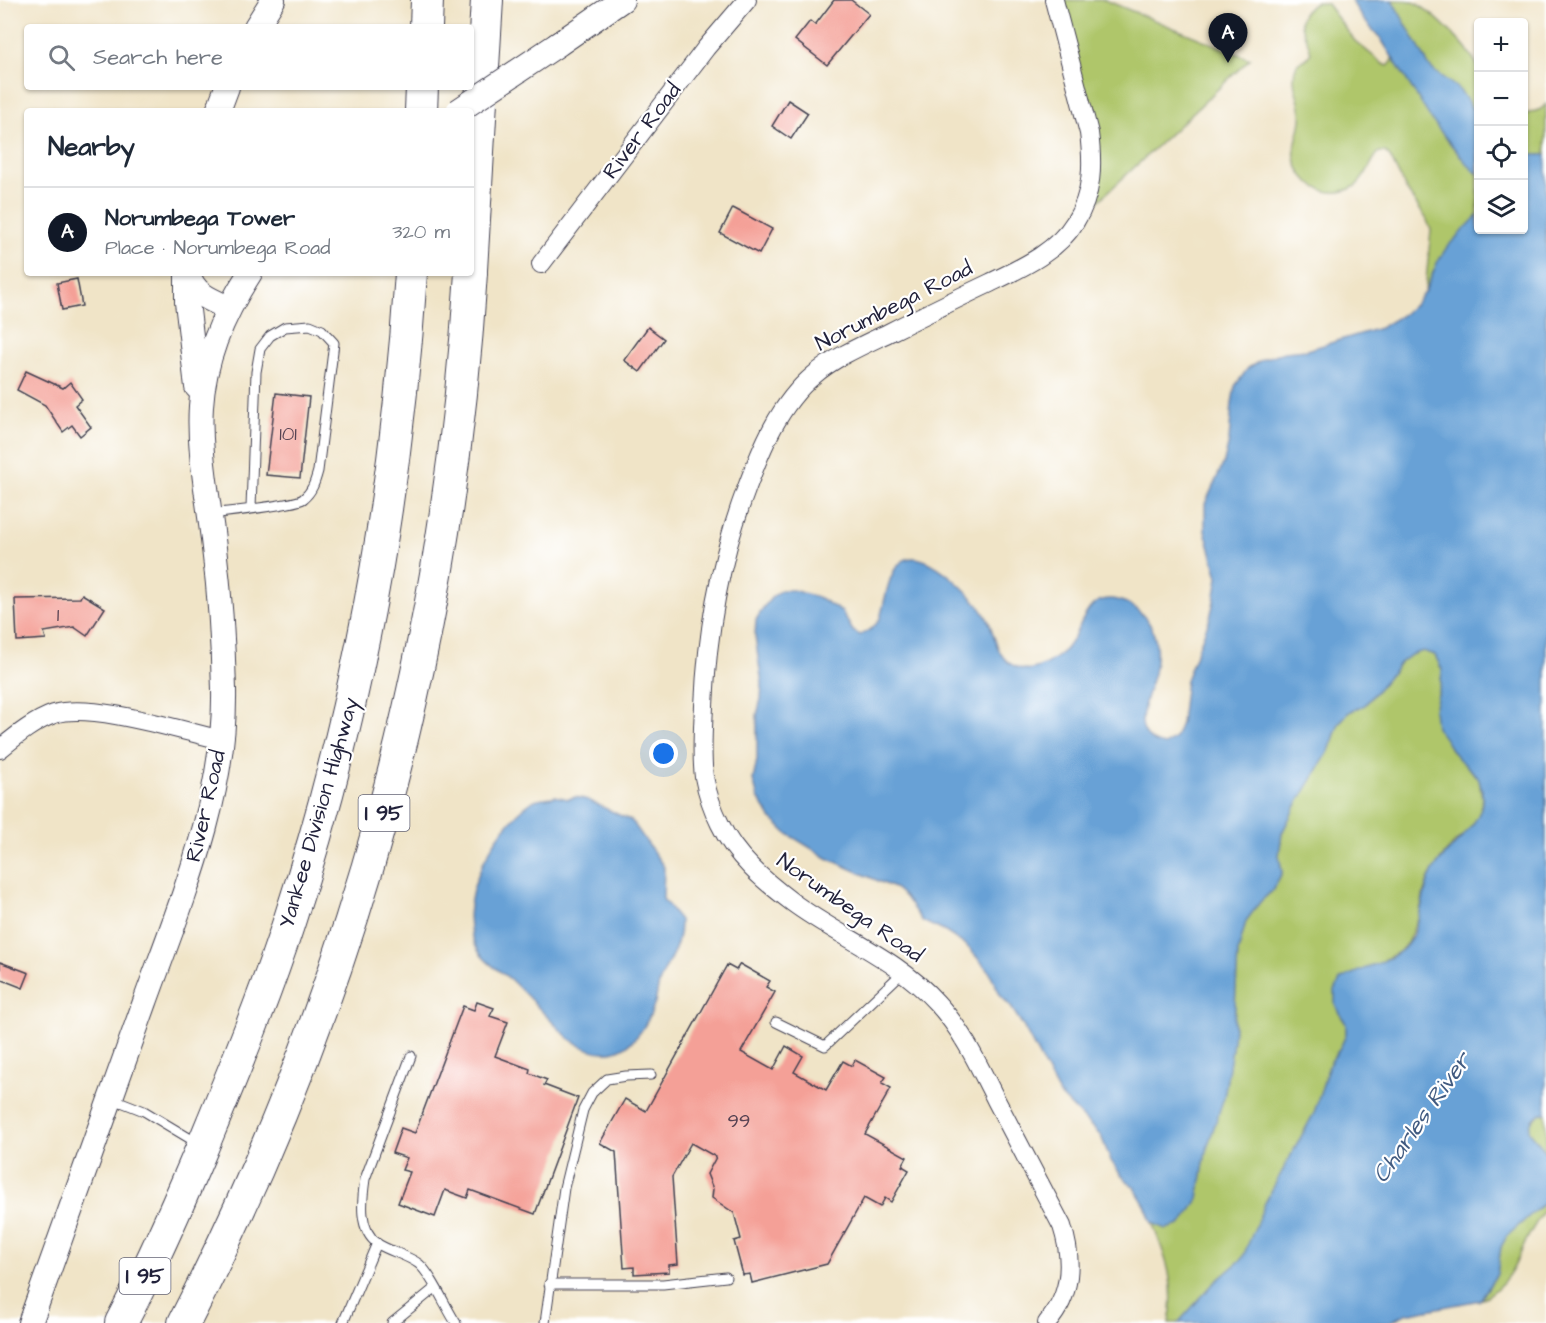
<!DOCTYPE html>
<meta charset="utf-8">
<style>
:root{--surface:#fff;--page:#f2f2f3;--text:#1f2937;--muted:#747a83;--line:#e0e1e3;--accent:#111827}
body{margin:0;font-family:"Architects Daughter",sans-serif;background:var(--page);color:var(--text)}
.controls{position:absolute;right:18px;top:18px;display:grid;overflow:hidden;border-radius:6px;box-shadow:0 2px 4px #0004}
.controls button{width:54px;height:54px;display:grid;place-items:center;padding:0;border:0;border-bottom:2px solid var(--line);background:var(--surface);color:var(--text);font:30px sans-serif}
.you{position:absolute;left:664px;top:754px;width:21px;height:21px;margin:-15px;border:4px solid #fff;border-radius:50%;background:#1a73e8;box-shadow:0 0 0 9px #1a73e833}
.badge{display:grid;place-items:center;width:39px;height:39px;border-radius:50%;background:var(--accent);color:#fff;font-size:20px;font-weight:700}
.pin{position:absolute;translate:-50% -50px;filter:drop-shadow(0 2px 3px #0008)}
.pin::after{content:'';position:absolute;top:32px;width:21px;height:18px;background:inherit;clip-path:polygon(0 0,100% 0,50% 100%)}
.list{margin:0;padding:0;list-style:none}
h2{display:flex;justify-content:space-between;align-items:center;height:78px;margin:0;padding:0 24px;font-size:26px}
h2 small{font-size:20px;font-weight:400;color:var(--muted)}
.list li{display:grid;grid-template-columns:39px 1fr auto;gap:18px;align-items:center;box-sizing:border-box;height:90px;padding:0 24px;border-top:2px solid var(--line)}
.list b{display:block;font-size:22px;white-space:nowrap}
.list p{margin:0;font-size:20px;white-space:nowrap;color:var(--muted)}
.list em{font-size:20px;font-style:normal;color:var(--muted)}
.icon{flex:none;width:33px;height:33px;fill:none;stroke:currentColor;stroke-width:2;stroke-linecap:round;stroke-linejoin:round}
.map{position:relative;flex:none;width:1546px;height:1323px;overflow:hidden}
.search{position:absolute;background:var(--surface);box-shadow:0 2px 4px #0004;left:24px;top:24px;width:450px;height:66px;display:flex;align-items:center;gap:15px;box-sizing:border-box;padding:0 21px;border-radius:6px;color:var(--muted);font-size:22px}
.panel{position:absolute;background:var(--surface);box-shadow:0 2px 4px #0004;left:24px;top:108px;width:450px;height:168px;border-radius:6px}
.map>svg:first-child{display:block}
.green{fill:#afc66b;stroke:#687453;stroke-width:1.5}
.water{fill:#67a1d6;stroke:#446288;stroke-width:1.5}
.building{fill:#f4a097}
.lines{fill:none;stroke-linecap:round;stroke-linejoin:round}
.lane-casing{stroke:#413f50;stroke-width:11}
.street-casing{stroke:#413f50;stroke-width:20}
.secondary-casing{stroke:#413f50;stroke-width:26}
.highway-casing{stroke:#413f50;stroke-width:34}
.lane{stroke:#fff;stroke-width:9}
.street{stroke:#fff;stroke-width:18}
.secondary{stroke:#fff;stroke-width:24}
.highway{stroke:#fff;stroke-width:32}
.secondary-bridge-casing{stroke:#413f50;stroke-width:26;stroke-linecap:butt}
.secondary-bridge{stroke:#fff;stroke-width:24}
.labels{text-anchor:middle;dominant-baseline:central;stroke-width:4.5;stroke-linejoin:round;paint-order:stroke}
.number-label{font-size:20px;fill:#564252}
.shield{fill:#fff;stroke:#646476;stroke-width:1.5}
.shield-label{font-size:21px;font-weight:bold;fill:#22223b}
.street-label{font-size:22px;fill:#22223b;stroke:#fff}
.water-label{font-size:24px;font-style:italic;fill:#415b81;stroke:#fff}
</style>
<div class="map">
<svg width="1546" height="1323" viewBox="0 0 1546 1323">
<rect width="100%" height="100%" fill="#fff"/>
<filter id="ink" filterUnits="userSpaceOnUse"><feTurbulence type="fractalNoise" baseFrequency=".0167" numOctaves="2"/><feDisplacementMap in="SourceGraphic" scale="12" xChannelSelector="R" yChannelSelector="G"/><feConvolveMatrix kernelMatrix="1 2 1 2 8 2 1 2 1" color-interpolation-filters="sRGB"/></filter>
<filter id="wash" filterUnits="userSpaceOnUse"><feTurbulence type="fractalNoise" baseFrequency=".008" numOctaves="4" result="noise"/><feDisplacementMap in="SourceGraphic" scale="24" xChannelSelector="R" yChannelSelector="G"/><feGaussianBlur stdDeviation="1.35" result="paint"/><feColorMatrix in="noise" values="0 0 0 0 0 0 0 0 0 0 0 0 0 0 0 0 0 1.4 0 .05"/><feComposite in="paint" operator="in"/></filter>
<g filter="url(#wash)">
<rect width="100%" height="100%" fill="#f0e4c7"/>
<g class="green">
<path d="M1054,0H1105L1250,59L1076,222L1092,179Z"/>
<path d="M1392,0C1398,0 1406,0 1411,1C1430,8 1470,49 1478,67C1482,77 1478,102 1478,114C1468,107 1468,100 1461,92C1451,82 1439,77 1430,67Z"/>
<path d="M1317,2L1327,4L1355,41L1383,64L1388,66L1392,62V56C1420,97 1441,140 1478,174V215L1425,291L1431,230L1426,218L1407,191L1390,157L1385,152H1379C1370,162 1366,179 1355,186C1331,202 1300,185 1295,158C1292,143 1303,128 1301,113C1299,95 1289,81 1297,64L1306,59L1311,53C1306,29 1287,20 1317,2Z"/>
<path d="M1546,104V155H1536L1524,152V115L1541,109Z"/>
<path d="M1423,651L1435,655L1442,670L1441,683L1434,710L1451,750L1479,779L1482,799L1480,815L1471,828L1453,844L1440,860L1430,875L1424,892L1419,916L1407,943L1399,952L1385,959L1339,1013L1346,1024V1035L1341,1046L1329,1065L1314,1113L1265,1203L1249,1245L1242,1259L1213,1284L1178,1323H1169C1177,1285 1166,1257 1152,1223L1166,1229L1198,1199L1206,1151L1224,1097L1233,1042L1238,952L1246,921L1260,902L1274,889L1282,873L1279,855L1282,833L1295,807L1329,751L1339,723L1349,712L1365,705L1399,664L1411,655Z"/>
<path d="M1540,1113L1546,1114V1152L1529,1131V1124Z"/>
<path d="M1546,1201V1210L1543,1211C1538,1221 1531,1230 1526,1241C1515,1266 1506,1287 1480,1300L1497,1274L1501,1247L1507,1236Z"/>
</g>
<g class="water">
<path d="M1351,0H1392L1430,67C1439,77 1452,82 1461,92C1468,100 1469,108 1478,114V174L1467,164L1433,122L1381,39L1363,19Z"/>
<path d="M1524,152L1536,155H1546V1113C1535,1113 1530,1121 1529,1131L1546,1152V1201L1507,1236L1501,1247L1497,1274L1480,1300L1406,1314L1387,1323H1178L1213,1284L1242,1259L1265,1203L1314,1113L1329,1065L1341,1046L1346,1035V1024L1335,1004V991L1340,980C1358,969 1381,965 1398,953C1422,937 1419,901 1430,877C1445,843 1496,824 1479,780C1476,772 1463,764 1457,757C1448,747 1446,737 1436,728L1434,710L1441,683L1442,670L1435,655L1423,651L1411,655L1399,664L1365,705L1349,712L1339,723L1329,751L1295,807L1282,833L1279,855L1282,872L1274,889L1260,902L1246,921L1238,952L1233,1042L1224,1097L1206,1151L1198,1199L1189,1214L1180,1225L1166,1229L1152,1223L1145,1205L1134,1187L1122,1176L1111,1161L1101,1136L1059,1094L1022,1024L1011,1007L1001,996L989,971L967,946L944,931L922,921L905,897L896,889L827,858L786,833L771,818L758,798L753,780L757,760V715L761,699L762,684L755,636L756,620L763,608L772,597L781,590H793L820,598L842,612L853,631L860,635C868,632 876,626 880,618C886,601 888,558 913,558C937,558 978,600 988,620C994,632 995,648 1004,658C1011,666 1022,671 1032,669C1043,667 1056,658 1064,651C1083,633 1082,592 1118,600C1130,603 1140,611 1147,620C1158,635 1158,656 1154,673C1148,697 1125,738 1165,745L1175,738L1181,723L1186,680L1210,618L1214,601L1218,577L1205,531V504L1224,462L1229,441L1232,403L1235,386L1248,368L1263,359L1284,352L1307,350L1380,328L1402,315L1414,305L1425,291L1438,261L1447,247L1478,215V230H1524Z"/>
<path d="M555,796L568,799L576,797L588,800L632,821L664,867L663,899L680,920C681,947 669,957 660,981C657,988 657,996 655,1003C640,1045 613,1068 571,1040C550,1021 531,999 510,979C499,970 487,964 479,952C449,908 494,827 533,801C539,797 548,799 555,796Z"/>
</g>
<g id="blocks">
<g class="building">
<path d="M834,0H851L869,14L827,65L795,40L810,21L815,25Z"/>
<path d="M788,100L808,113L791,139L772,126Z"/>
<path d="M733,208L772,229L759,254L720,233Z"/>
<path d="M77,279L82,306L62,310L57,283Z"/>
<path d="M648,327L664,339L640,372L624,360Z"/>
<path d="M26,371L63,388L70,382L82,399L75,405L91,427L80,436L72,425L63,432L45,405L17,390Z"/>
<path d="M276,393L309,397L300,478L266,475Z"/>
<path d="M82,594L105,608L87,636L74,627L44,632L46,639L17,641L15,599L80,598Z"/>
<path d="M0,962L29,973L23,988L0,979Z"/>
<path d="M740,964L770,981L766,987L775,992L741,1052L773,1070L786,1046L803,1056L794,1072L826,1090L843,1061L852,1066L855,1060L886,1077L882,1083L891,1088L865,1134L907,1157L902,1166L909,1170L891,1202L885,1198L880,1207L864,1198L827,1264L752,1283L750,1274L743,1275L734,1241L741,1239L734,1213L712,1198L713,1189L707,1174L716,1157L691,1143L672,1177L678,1264L669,1265V1272L634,1274V1267L624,1268L616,1152L600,1143L625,1099L646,1111L727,965L736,970Z"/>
<path d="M477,1002L494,1008L490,1016L508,1022L495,1056L530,1069L529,1073L547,1080L544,1085L578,1098L535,1214L470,1190L467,1198L445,1190L435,1217L398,1203L410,1172L402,1170L407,1158L392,1153L401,1128L415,1133L463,1006L474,1010Z"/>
</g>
</g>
</g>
<g filter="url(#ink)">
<use href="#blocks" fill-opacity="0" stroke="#413f50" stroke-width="1.5"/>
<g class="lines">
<g class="lane-casing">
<g id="lane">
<path d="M210,514C225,512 295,505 303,499C312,492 315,482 318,471L334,343L322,330L310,325L285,327L270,336L260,349L256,372L251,508"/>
<path d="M776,1022L825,1046L903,972"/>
<path d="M411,1056L365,1179C362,1200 358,1230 378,1244C391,1252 407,1255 419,1264C432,1275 446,1308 456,1323"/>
<path d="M111,1098L144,1111L199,1144"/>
<path d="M549,1284H663L726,1277"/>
<path d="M343,1323L377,1243"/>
<path d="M392,1323L435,1288"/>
<path d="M545,1323L564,1188L583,1110L592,1093L607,1079L626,1076L651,1075"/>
</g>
</g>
<g class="street-casing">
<g id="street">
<path d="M541,264L706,48L747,0"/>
<path d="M0,749C16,736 34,721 54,714C91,702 182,731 222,740"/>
<path d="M1047,1323C1072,1295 1073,1260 1062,1226C1040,1184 1018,1142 996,1100C979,1066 963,1031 937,1003C897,958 839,937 792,902C764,881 735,856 720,824C713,810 707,793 704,777C701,754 703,729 704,706C707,633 720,559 746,490C761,449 779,404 814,375C835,357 863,345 888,333C922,316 956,299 990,283C1021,268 1057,252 1075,222C1093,194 1093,164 1089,133L1054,0"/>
</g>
</g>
<g class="secondary-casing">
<g id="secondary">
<path d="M256,27L273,0"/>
<path d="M557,45L622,0"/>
<path d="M218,111L227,87"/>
<path d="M187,273V302L197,387"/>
<path d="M188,273C193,294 211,300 229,308"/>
<path d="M30,1323C68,1216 107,1109 145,1002C181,902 226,798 224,690C223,643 220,595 214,548C209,501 198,452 201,406C204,357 224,313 250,273"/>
</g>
</g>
<g class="highway-casing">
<g id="highway">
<path d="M426,27L427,0"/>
<path d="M421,111L422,87"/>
<path d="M471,270L487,0"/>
<path d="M121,1323C151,1266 177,1207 202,1148C233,1073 264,999 289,922C358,711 397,494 411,273"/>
<path d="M184,1323C355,990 448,646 471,273"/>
</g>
</g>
<use href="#lane" class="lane"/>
<use href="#street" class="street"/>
<use href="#secondary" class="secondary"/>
<use href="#highway" class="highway"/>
<g class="secondary-bridge-casing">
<path id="secondary-bridge" d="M458,111L557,45"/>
</g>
<use href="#secondary-bridge" class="secondary-bridge"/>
</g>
</g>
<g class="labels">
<g class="number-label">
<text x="288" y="434">101</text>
<text x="58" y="615">1</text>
<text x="739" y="1121">99</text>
</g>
<g class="shield">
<rect x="358.5" y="795" width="51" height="36" rx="4.5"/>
<rect x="119.5" y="1258" width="51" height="36" rx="4.5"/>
</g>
<g class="shield-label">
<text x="384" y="813">I 95</text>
<text x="145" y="1276">I 95</text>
</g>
<g class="street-label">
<text transform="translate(642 131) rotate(-53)">River Road</text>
<text transform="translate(894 306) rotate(-27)">Norumbega Road</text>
<text transform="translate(206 806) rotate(-77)">River Road</text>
<text transform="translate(319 813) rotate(-74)">Yankee Division Highway</text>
<text transform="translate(850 908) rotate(35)">Norumbega Road</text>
</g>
<g class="water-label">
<text transform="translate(1422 1118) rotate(-55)">Charles River</text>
</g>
</g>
</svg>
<div class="controls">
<button>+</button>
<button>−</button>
<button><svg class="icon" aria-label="locate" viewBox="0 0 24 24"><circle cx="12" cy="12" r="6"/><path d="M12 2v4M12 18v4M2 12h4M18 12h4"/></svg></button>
<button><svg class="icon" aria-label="layers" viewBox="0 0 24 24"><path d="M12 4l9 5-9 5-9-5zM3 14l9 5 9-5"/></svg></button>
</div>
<div class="you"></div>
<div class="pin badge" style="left:1228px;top:63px">A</div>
<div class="search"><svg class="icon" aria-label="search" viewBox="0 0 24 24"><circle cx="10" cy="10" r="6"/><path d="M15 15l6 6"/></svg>Search here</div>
<section class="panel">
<h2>Nearby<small></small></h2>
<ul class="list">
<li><span class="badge">A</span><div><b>Norumbega Tower</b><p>Place · Norumbega Road</p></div><em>320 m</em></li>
</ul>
</section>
</div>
